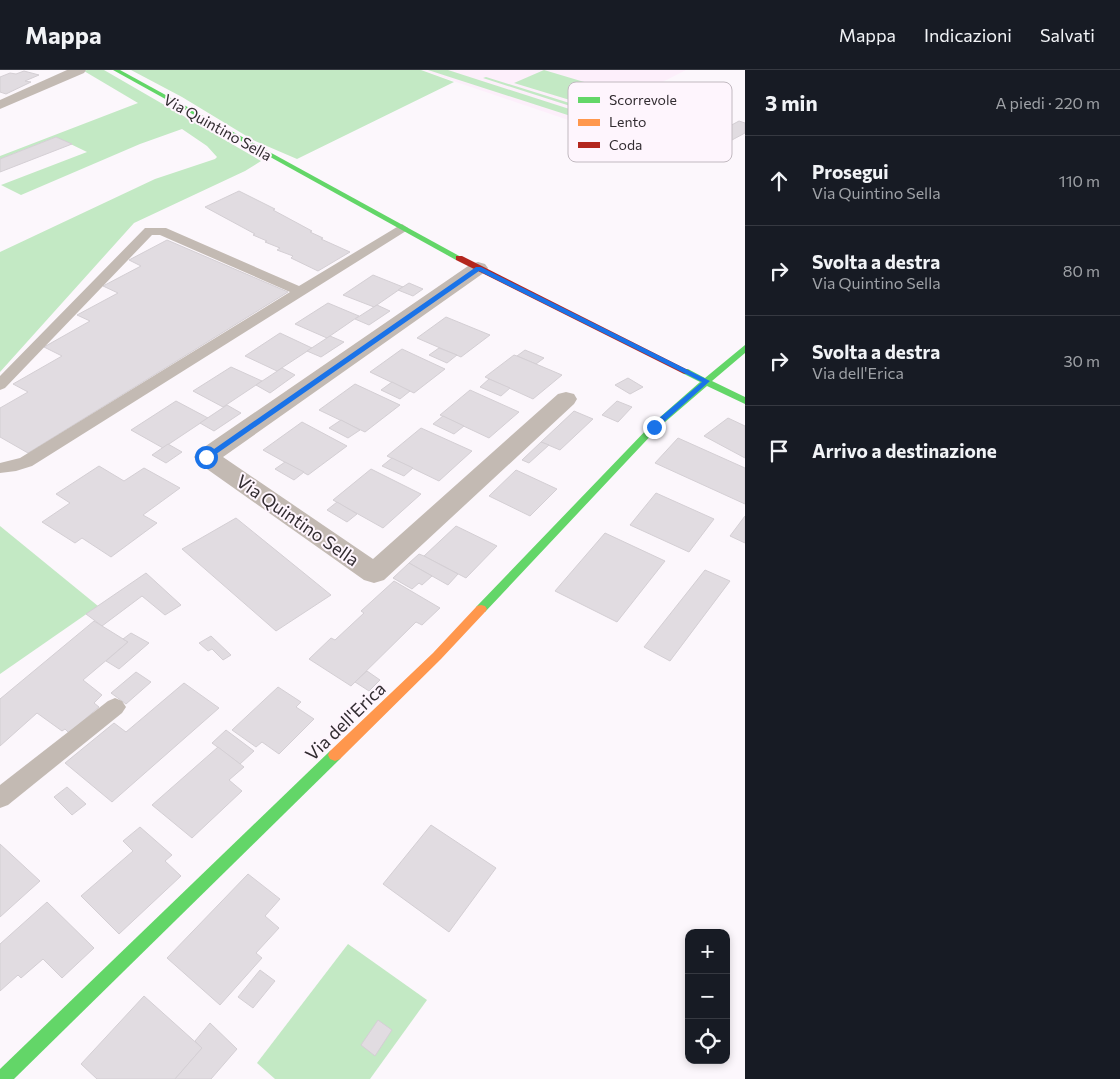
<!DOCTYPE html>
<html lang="it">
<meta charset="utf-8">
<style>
:root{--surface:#171b24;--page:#20242c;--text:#f1f3f6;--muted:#9ea1a6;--line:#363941}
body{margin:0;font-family:Commissioner,sans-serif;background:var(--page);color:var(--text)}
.controls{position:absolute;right:15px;bottom:15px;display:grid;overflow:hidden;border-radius:10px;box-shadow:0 2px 8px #0003}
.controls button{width:45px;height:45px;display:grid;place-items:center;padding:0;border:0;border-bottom:1px solid var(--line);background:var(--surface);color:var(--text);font:25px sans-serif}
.stop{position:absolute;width:15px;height:15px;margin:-11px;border:4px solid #1a73e8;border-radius:50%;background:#fff}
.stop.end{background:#1a73e8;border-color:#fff;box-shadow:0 1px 5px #0008}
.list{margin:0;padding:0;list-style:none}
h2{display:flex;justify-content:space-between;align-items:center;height:65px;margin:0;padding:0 20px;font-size:21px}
h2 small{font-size:16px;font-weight:400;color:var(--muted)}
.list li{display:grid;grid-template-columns:32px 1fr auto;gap:15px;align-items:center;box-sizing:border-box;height:90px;padding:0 20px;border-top:1px solid var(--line)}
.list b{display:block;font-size:19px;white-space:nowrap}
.list p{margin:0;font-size:16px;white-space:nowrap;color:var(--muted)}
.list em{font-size:16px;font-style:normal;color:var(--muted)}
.icon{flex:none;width:28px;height:28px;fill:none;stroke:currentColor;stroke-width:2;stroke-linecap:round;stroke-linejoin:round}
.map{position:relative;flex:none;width:745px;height:1009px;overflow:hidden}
header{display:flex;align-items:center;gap:30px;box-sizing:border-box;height:70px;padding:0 25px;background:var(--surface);border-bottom:1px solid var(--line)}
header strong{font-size:24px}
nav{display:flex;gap:28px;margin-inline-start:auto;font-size:18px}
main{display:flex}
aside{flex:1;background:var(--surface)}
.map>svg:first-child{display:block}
.built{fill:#fdeffb}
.green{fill:#c3e9c4}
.building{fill:#e1dce1;stroke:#d4cfd4}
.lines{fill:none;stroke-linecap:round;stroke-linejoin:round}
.lane{fill:#c3bab3;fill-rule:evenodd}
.street{fill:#c3bab3;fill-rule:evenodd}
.fast{fill:#63d668;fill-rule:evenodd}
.slow{fill:#ff974d;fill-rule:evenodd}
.jam{fill:#b3261e;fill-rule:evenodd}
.route{fill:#1a73e8}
.labels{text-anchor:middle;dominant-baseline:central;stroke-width:4;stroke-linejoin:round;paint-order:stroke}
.far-street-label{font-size:15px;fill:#322c31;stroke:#fef5fd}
.street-label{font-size:18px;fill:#322c31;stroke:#fef5fd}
.key{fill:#fef5fd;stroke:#c1b9c0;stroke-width:1}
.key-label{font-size:14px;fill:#322c31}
</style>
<header>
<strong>Mappa</strong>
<nav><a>Mappa</a><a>Indicazioni</a><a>Salvati</a></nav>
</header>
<main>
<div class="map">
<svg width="745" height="1009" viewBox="0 0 745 1009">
<rect width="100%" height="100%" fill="#fcf7fc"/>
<path class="built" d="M421,0H686L580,54Z"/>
<g class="green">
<path d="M87,0H104L261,91L245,101L134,153L0,302V182L155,109L215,89L217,87L207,76L182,59L140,74L21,125L1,115L87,82L56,67L0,89V86L138,33L84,1Z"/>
<path d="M131,0H421L454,12L297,89L253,70L182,27Z"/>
<path d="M428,0H448L588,45L580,49Z"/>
<path d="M544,0L611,20L583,34L514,13Z"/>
<path d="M486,7L595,41L592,43L483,8Z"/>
<path d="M0,456L98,536L0,604Z"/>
<path d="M348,874L427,930L370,1009H275L257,993Z"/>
</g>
<g class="building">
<path d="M24,1L39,5L25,11L31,12L6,24L0,22V7L10,3L16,4Z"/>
<path d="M739,51L745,53V63L732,70L715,64Z"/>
<path d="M56,67L72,74L0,102V89Z"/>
<path d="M239,121L275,139L273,140L312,161L310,162L323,168L321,169L350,182L318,201L291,188L293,186L277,180L280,178L265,172L267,171L253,165L255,164L205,137Z"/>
<path d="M167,170L288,222L28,383L0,367V338L28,322L13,314L62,286L44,277L90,251L77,245L118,223L103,216L141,196L129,190Z"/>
<path d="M373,205L403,217L374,237L343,225Z"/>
<path d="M409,213L423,219L413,226L398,220Z"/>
<path d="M328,233L359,246L327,268L295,254Z"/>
<path d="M377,235L390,241L369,255L355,249Z"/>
<path d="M446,247L490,265L461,287L417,268Z"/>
<path d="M280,263L312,278L277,301L245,286Z"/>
<path d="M330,266L344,272L321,287L307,281Z"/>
<path d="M439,278L457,285L447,293L429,285Z"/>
<path d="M402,279L445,299L414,323L370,302Z"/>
<path d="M525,280L544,288L536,294L517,286Z"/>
<path d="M514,285L517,286L562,305L533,329L485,307Z"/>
<path d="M231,297L262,311L223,337L193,321Z"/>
<path d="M282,298L295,305L270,323L256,315Z"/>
<path d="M628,308L643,317L630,324L615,315Z"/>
<path d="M489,309L510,318L501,326L480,317Z"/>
<path d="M392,312L410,321L400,329L381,320Z"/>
<path d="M355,314L400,335L365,362L319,340Z"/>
<path d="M470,320L519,342L489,368L440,345Z"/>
<path d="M176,331L208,348L163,378L131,360Z"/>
<path d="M617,331L632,337L618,352L602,345Z"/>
<path d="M227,335L241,343L214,361L200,353Z"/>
<path d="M574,341L593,349L560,380L541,372Z"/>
<path d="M443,346L464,356L454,364L433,354Z"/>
<path d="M728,348L745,356V388L704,366Z"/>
<path d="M341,350L360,360L348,368L329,358Z"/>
<path d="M302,352L347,376L308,405L263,380Z"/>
<path d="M421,358L472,381L439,411L387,386Z"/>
<path d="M678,368L745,398V434L655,393Z"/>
<path d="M541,372L549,375L529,393L522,390Z"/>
<path d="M168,374L182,382L166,393L152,385Z"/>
<path d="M392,388L413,398L404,406L382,396Z"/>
<path d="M285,392L304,402L294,410L275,399Z"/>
<path d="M99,396L124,411L144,398L180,418L143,445L157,453L111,487L82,468L75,473L42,452L70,433L56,424Z"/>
<path d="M371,399L421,424L383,458L333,430Z"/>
<path d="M516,400L557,419L530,446L489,426Z"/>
<path d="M656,423L714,449L689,482L630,455Z"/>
<path d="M337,432L357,444L347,452L327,440Z"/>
<path d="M745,446V473L730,466Z"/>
<path d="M236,448L331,525L276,561L182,479Z"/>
<path d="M456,456L497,476L466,508L424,486Z"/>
<path d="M605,463L665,491L617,552L555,521Z"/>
<path d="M419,484L424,486L458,504L448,515L409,493Z"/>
<path d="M409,493L432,506L422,515L419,513L412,519L393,508Z"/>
<path d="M705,500L730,511L670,591L644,577Z"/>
<path d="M146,503L181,535L165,545L142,526L102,556L86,544Z"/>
<path d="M394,511L440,538L422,555L416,552L351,616L309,589L331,568L335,570L364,543L361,541Z"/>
<path d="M94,551L128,572L83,610L102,625L94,633L99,637L69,663L65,659L62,661L37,643L0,676V629Z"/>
<path d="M131,563L149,573L119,599L106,591L128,572L123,569Z"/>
<path d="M211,566L231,585L223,590L212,579L208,581L199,573Z"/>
<path d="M367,601L380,610L369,621L355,612Z"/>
<path d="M136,602L151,612L126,634L111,623Z"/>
<path d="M184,613L219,638L112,732L65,693L114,653L126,662Z"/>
<path d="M278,617L301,632L296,637L314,649L279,684L262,672L256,677L232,660Z"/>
<path d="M226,660L254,681L240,694L212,673Z"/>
<path d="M218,677L244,697L229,710L242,721L192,768L152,735Z"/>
<path d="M67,717L86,734L72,745L54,727Z"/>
<path d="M431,755L496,798L449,862L383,814Z"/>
<path d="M140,757L172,785L165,791L181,806L119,864L81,826L133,781L123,771Z"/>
<path d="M0,774L40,811L0,847Z"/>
<path d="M248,804L280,829L265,846L279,858L256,883L262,888L220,935L167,888Z"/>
<path d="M47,832L94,878L62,908L43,889L21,908L18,905L0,921V874Z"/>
<path d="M260,900L275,911L253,938L238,927Z"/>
<path d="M144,926L202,978L175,1009H97L81,994Z"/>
<path d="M378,950L392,960L375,986L361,975Z"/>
<path d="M210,953L237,979L211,1009H175L202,978L195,971Z"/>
</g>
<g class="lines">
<g class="lane">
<path d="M402,154L408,158L406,161L32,396L16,401L0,403V393L20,388L290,222L160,165H152L5,318L0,320V306L145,158H166L299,216Z"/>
<path d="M115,628L122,631L126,637L122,643L8,735L0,738V715L108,631Z"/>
</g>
<g class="street">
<path d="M67,0H86L84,3L0,39V30Z"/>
<path d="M478,192L485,194L488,198L485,202L223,387L373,489L558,324L566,322L574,324L577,329L574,334L384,510L374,513L364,510L197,392L194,387L197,382L471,194Z"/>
</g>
<g class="fast">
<path d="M113,0H120L463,188L456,190Z"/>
<path d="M745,275V283L712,311L745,327V334L707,316L657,359L485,542H477L475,539L477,536L651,355L700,312L682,303V299H688L705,308Z"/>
<path d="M335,679L340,681L342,685L340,689L14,1009H0V999L330,681Z"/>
</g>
<path class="slow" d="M481,535L485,536L487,539L485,542L441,589L340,689L335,691L330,689L328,685L330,681L433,583L477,536Z"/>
<path class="jam" d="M456,186H462L690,301L685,304L682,303L456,190Z"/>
</g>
<path class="route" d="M476,197H481L710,311L656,359H651V355L702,312L479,201L209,389H204V386Z"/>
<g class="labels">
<g class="far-street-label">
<text transform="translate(218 57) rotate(29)">Via Quintino Sella</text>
</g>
<g class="street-label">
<text transform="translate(298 450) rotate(35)">Via Quintino Sella</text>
<text transform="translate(345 651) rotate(-44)">Via dell'Erica</text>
</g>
</g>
<rect x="568" y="12" width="164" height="80" rx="8" class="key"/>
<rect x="578" y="27" width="22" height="6" fill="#63d668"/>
<rect x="578" y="49" width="22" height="7" fill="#ff974d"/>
<rect x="578" y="72" width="22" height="6" fill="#b3261e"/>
<g class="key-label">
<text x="609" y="35">Scorrevole</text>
<text x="609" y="57">Lento</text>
<text x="609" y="80">Coda</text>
</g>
</svg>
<div class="controls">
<button>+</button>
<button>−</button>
<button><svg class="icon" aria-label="locate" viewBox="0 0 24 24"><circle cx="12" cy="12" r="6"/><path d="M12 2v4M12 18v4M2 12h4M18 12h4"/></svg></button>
</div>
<div class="stop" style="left:206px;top:387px"></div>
<div class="stop end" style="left:654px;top:357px"></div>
</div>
<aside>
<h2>3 min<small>A piedi · 220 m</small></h2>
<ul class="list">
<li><svg class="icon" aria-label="ahead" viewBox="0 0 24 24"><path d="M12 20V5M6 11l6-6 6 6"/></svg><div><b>Prosegui</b><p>Via Quintino Sella</p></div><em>110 m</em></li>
<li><svg class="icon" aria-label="right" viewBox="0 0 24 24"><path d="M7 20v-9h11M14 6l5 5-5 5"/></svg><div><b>Svolta a destra</b><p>Via Quintino Sella</p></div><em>80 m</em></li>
<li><svg class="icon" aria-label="right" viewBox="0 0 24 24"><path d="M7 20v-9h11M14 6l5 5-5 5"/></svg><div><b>Svolta a destra</b><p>Via dell'Erica</p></div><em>30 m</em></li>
<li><svg class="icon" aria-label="arrive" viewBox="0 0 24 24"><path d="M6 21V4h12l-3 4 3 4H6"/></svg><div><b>Arrivo a destinazione</b></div></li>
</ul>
</aside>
</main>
